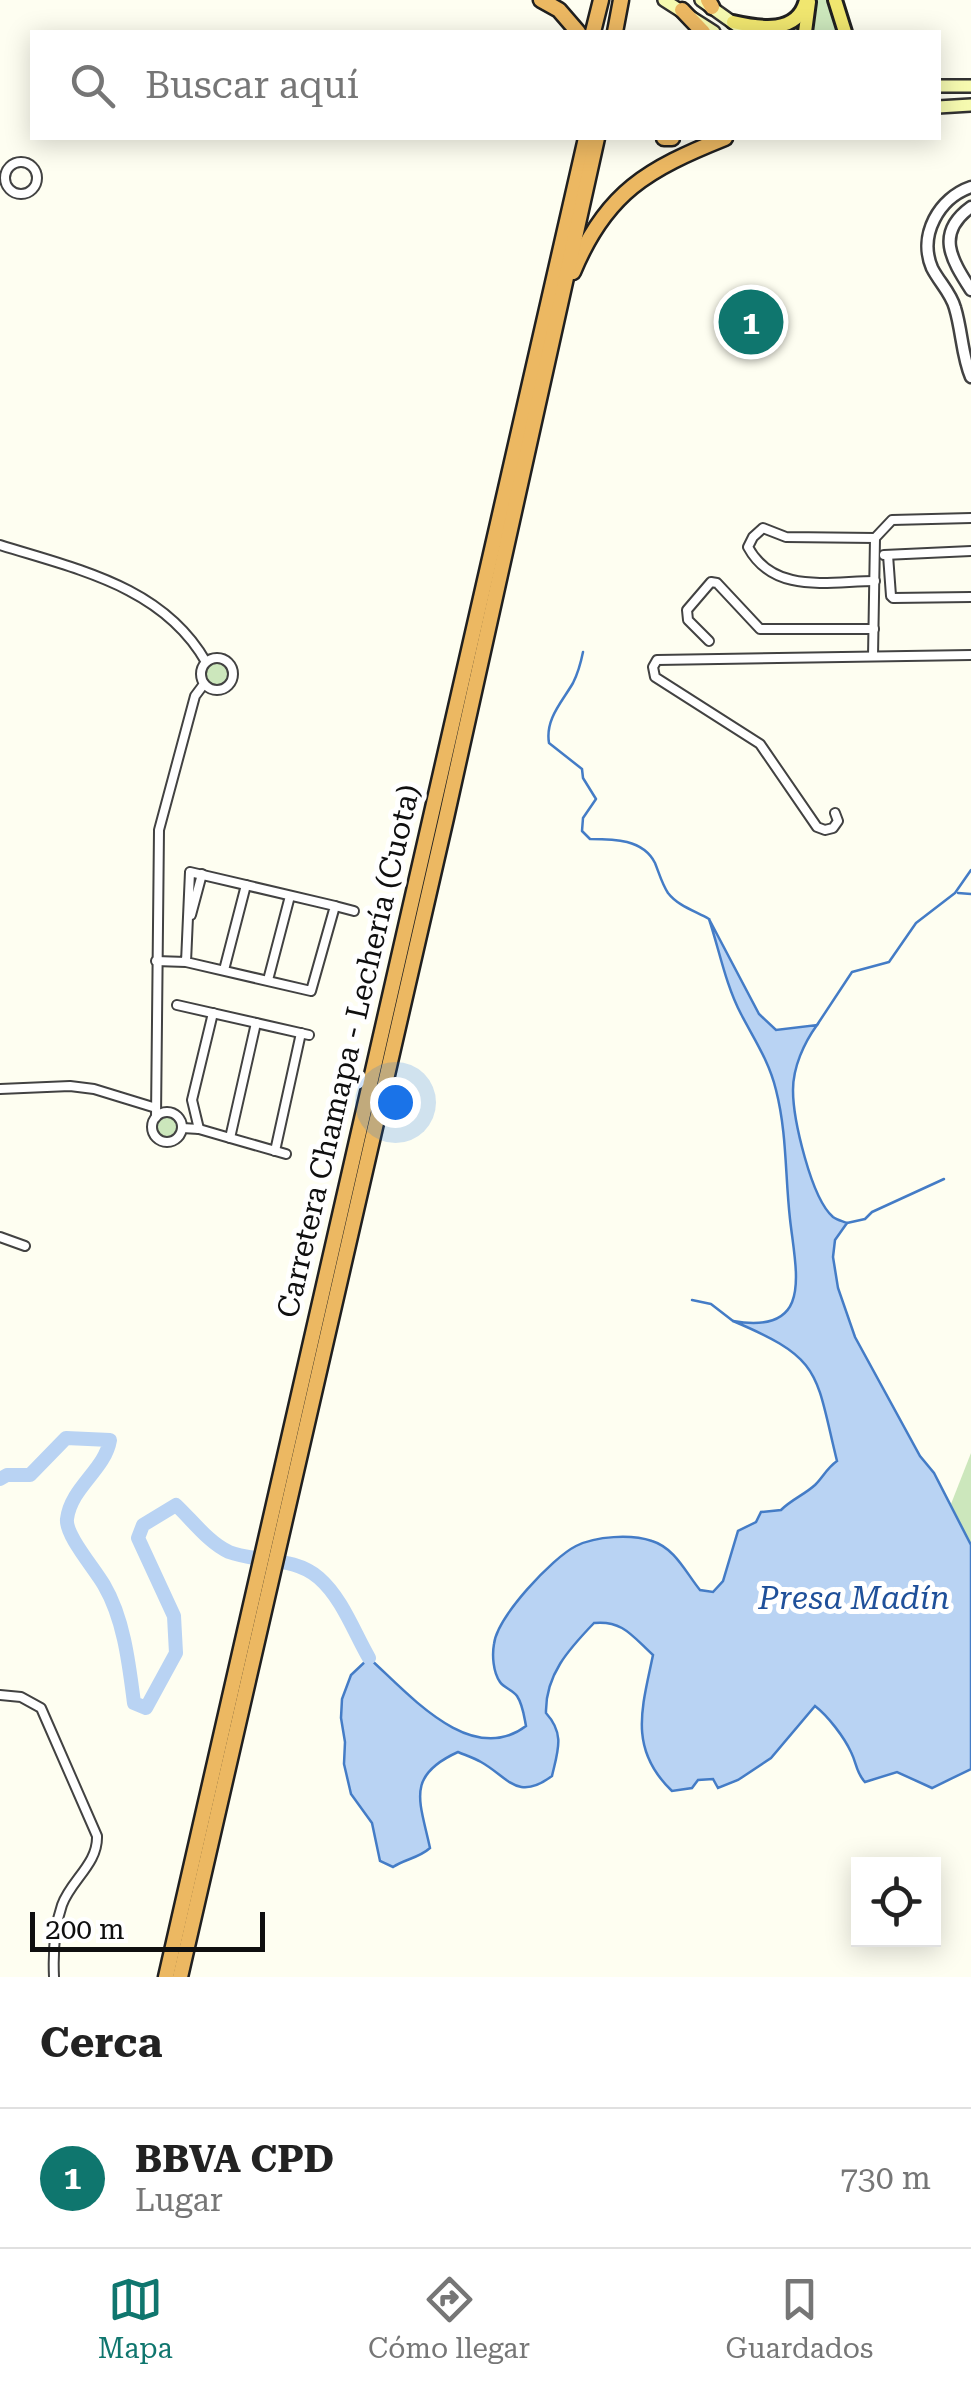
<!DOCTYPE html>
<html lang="es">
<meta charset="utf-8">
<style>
:root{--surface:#fff;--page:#f6f6f6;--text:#222;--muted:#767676;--line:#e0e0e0;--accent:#0f766e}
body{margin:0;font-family:"Roboto Serif",serif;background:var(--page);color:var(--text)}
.controls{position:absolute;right:30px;bottom:30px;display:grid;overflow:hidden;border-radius:0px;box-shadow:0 5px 25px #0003}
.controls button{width:90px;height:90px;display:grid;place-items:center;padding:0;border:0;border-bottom:2px solid var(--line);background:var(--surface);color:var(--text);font:50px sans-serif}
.scale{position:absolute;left:30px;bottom:25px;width:235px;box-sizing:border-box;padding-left:10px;border:5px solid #0f0f0f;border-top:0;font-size:28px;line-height:35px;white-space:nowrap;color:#0f0f0f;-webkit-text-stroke:8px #fff;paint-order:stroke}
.you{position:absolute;left:395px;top:1102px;width:35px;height:35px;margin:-25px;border:8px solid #fff;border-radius:50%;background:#1a73e8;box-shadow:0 0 0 15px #1a73e833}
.badge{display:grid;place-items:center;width:65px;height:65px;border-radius:50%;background:var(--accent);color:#fff;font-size:32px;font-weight:700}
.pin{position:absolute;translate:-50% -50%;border:5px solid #fff;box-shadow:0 2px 10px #0006}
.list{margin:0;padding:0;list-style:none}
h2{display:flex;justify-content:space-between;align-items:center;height:130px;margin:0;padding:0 40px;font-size:42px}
h2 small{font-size:32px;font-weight:400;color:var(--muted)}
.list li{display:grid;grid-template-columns:65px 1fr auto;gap:30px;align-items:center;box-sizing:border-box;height:140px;padding:0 40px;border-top:2px solid var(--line)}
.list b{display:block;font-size:38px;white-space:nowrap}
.list p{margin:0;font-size:32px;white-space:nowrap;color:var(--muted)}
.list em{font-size:32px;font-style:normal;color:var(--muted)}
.icon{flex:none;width:55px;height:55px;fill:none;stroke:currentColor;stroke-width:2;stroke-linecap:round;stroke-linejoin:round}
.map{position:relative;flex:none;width:971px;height:1977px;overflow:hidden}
.search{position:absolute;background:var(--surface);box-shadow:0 5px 25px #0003;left:30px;right:30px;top:30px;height:110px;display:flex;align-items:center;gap:25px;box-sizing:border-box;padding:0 35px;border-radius:0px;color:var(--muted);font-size:38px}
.sheet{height:270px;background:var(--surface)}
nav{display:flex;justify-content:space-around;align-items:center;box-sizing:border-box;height:140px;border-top:2px solid var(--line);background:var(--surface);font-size:28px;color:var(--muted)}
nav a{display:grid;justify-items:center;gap:5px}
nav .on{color:var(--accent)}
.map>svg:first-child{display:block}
.green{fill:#cce7bc}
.water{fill:#b9d3f3;stroke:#447cc6;stroke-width:2.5}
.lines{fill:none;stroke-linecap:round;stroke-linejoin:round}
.stream{stroke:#447cc6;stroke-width:2.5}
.river{stroke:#b9d3f3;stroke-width:14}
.minor-casing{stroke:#424242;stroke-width:12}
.tertiary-casing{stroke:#424242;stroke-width:15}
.secondary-casing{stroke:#313131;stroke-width:16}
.primary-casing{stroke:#202020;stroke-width:18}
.motorway-casing{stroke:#202020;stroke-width:19}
.minor{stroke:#fff;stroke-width:8}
.tertiary{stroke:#fff;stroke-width:10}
.secondary{stroke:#f6fab0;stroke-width:11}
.primary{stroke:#f0e66f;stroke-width:12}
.motorway{stroke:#ecb862;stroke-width:14}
.labels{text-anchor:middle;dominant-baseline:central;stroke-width:10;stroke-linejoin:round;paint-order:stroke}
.street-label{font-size:30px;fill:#0f0f0f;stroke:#fff}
.water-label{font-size:32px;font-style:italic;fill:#1f509a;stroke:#fff}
</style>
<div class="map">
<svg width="971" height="1977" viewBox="0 0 971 1977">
<rect width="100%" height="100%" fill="#fefef1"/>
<g class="green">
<path d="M806,0H835L845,32H746L788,23Z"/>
<circle cx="217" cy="674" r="12"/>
<circle cx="169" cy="1129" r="12"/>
<path d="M971,1453V1545L951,1504Z"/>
</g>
<path class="water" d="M709,919L759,1014L776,1030L817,1025C804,1043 793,1067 793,1090C793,1119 811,1198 833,1217C837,1220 842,1221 847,1223L835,1240L833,1257L838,1288L855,1337L920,1456L934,1473L971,1545V1769L932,1788L897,1772L865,1782C856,1773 857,1764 851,1752C844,1737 828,1716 815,1706L771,1758L738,1780L718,1788L713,1779L698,1780L692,1788L672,1791C628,1749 642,1708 653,1655C633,1637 623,1620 594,1623C569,1649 545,1675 546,1713C565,1734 558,1750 552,1776C517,1802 508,1777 481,1762C474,1758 465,1755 458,1752C405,1776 420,1801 430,1848C419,1858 405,1859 393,1867L380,1861L372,1823L351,1794L344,1764L345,1742L341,1718L342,1699L351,1675L369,1658C408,1693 471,1768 526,1726C524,1716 523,1705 517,1696C513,1690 504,1688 500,1682C493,1672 492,1655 494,1644C497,1617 552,1558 576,1546C596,1536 631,1534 652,1541C675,1548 686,1573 700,1590L713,1592L723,1581L738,1531L756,1522L761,1512L781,1510C792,1499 804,1495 815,1485C823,1477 827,1468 837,1461C815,1372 823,1359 733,1321C814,1335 796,1273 790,1219C785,1175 787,1133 776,1090C769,1061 754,1039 741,1014C726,986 719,949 709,919Z"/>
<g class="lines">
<g class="stream">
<path d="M583,652C581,662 578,673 573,683C562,702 545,719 549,743L582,769L583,778L596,799L583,818L582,831L590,839C614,839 643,839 655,863C659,873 662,884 668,893C678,906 695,911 709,919"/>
<path d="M958,893L971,894"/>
<path d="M817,1025L852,972L889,962L916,923L955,893L971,870"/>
<path d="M847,1223L865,1219L872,1212L944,1179"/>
<path d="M692,1300L711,1304L733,1321"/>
</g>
<path class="river" d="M0,1479L7,1475H30L66,1438L110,1440C105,1470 71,1487 67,1519C65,1535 95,1569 104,1585C124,1619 129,1664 134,1703L146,1708L176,1653L174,1616L138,1538L143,1525L176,1505C192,1520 209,1543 229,1552C258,1563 294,1556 319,1578C342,1598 354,1632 369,1658"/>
<g class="minor-casing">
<g id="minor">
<circle cx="21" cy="178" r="16"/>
<path d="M875,538L786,537L763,528L753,537L748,547C774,595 829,581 875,581"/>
<path d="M0,545C76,569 163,586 206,662"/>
<path d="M884,555L971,551"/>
<path d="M888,555L891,596L893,598L971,597"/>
<path d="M709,641L688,620L687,610L711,582L717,583L760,629H874"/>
<path d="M873,656L875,538L892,520L971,518"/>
<circle cx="217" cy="674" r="16"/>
<path d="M835,813L838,821L833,828L825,830L817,827L760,744L655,677L653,667L657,660L971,655"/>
<path d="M335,906L354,911"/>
<path d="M191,915L202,874"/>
<path d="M156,961L186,962L311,991L335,906L190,872L186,962"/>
<path d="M224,970L246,885"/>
<path d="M268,980L290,896"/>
<path d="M177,1005L309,1035"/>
<path d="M0,1089L70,1086L94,1089L156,1108"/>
<circle cx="167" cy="1127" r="15"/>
<path d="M156,1117L159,830L195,696L204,684"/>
<path d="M182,1128L199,1129L230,1138L256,1023"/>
<path d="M199,1129L192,1100L213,1013"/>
<path d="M230,1138L286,1154"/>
<path d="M275,1151L301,1033"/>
<path d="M0,1237L25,1246"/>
<path d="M0,1695L21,1697L41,1708L97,1836C98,1864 71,1880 62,1905C54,1928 53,1954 54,1977"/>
</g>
</g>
<g class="tertiary-casing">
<g id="tertiary">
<path d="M971,187C939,198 918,235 932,268C939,282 951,293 955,308C962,331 962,356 971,377"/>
<path d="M971,207C935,233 951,259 971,290"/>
</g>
</g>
<g class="secondary-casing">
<g id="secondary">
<path d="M664,0L714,32"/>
<path d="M701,0L746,32"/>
<path d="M938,86H971"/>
<path d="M938,107L971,105"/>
</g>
</g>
<g class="primary-casing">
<g id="primary">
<path d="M835,0L845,32"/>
<path d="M733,22C759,28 798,35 806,0"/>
<path d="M805,32L809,2"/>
</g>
</g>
<g class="motorway-casing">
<g id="motorway">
<path d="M541,0L559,10L578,32"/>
<path d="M708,0L712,7"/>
<path d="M682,10L703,32"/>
<path d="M593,32L601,0"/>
<path d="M615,32L621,0"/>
<path d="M664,138H672"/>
<path d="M573,272C606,192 648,169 725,138"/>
<path d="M166,1977L586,138"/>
<path d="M180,1977L446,818L597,138"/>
</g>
</g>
<use href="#minor" class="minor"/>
<use href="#tertiary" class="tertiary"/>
<use href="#secondary" class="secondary"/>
<use href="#primary" class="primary"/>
<use href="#motorway" class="motorway"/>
</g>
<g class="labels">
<g class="street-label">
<text transform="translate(348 1051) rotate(-77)">Carretera Chamapa - Lechería (Cuota)</text>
</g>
<g class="water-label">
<text x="854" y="1598">Presa Madín</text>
</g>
</g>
</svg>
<div class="controls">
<button><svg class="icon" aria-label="locate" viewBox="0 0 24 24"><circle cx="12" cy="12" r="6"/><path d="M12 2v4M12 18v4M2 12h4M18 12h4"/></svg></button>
</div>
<div class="scale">200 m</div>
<div class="you"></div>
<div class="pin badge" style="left:751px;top:322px">1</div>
<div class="search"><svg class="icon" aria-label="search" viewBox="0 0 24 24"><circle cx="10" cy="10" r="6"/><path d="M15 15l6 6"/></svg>Buscar aquí</div>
</div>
<section class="sheet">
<h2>Cerca<small></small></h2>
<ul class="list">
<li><span class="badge">1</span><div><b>BBVA CPD</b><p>Lugar</p></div><em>730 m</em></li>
</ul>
</section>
<nav>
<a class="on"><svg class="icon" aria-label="map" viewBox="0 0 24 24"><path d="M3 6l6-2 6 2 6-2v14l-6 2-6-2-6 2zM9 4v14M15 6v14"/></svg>Mapa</a>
<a><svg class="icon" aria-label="directions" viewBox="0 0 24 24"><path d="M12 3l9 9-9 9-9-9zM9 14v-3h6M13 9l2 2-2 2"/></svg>Cómo llegar</a>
<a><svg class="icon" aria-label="saved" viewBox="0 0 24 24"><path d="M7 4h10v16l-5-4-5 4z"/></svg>Guardados</a>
</nav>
